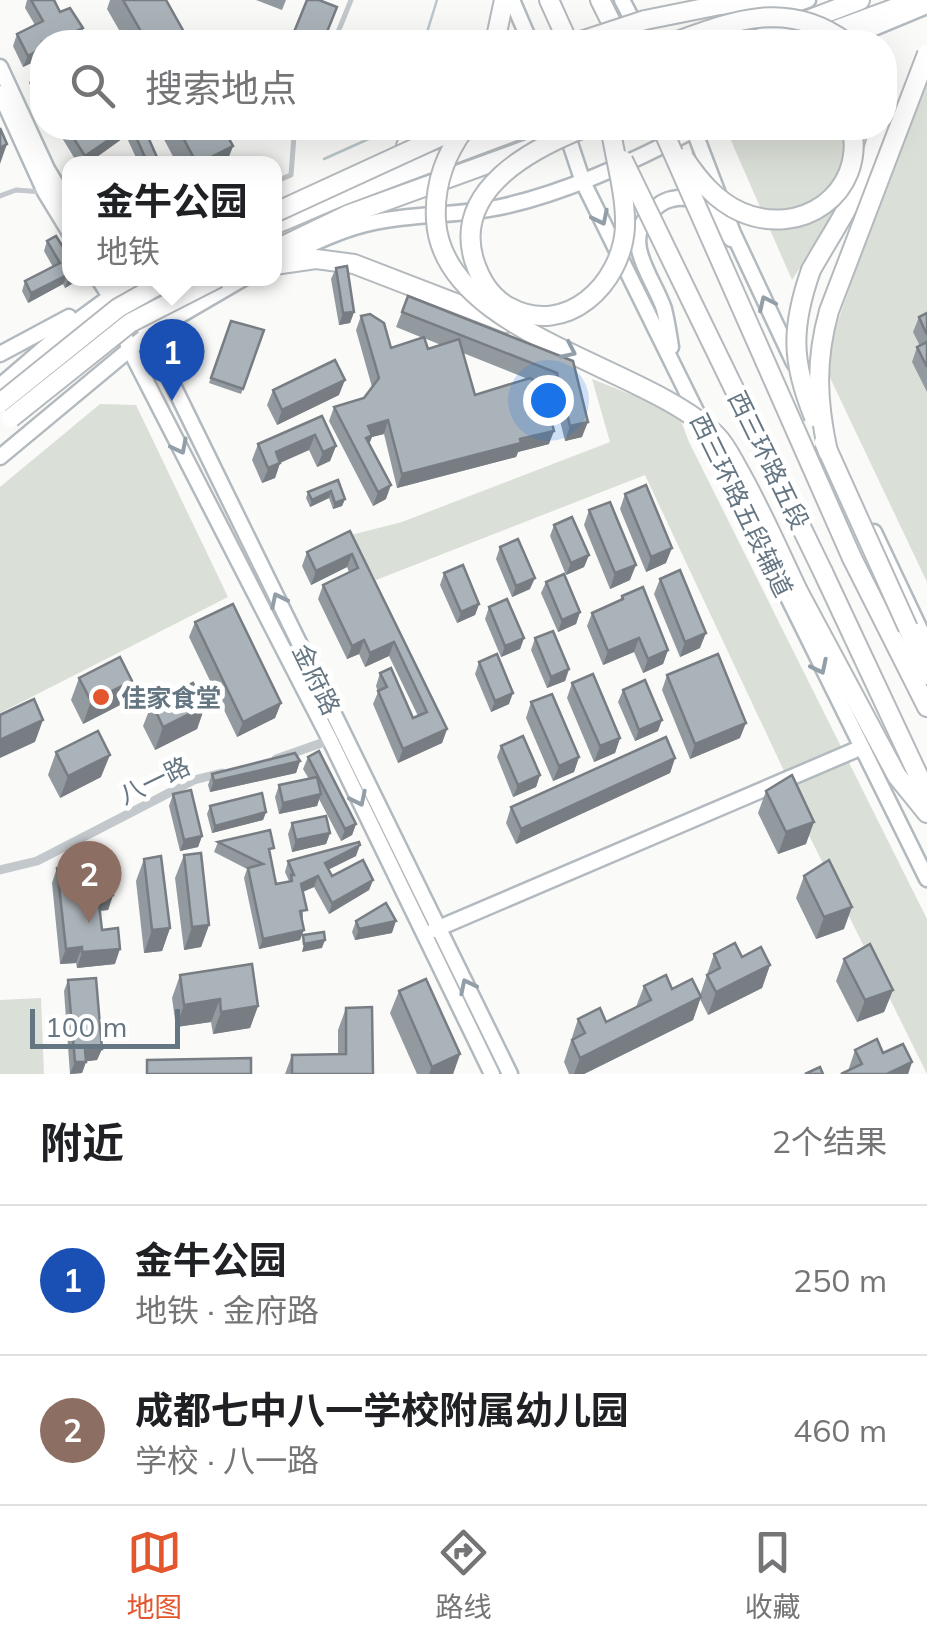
<!DOCTYPE html>
<html lang="zh">
<meta charset="utf-8">
<style>
:root{--surface:#fff;--page:#f6f6f6;--text:#202124;--muted:#757577;--line:#e0e0e0;--accent:#e4572e}
body{margin:0;font-family:Mulish,"Noto Sans SC",sans-serif;background:var(--page);color:var(--text)}
.scale{position:absolute;left:30px;bottom:25px;width:150px;box-sizing:border-box;padding-left:10px;border:5px solid #657683;border-top:0;font-size:28px;line-height:35px;white-space:nowrap;color:#657683;-webkit-text-stroke:8px #fff;paint-order:stroke}
.you{position:absolute;left:548px;top:400px;width:35px;height:35px;margin:-25px;border:8px solid #fff;border-radius:50%;background:#1a73e8;box-shadow:0 0 0 15px #1a73e833}
.badge{display:grid;place-items:center;width:65px;height:65px;border-radius:50%;background:var(--accent);color:#fff;font-size:32px;font-weight:700}
.pin{position:absolute;translate:-50% -82px;filter:drop-shadow(0 2px 5px #0008)}
.pin::after{content:'';position:absolute;top:52px;width:35px;height:30px;background:inherit;clip-path:polygon(0 0,100% 0,50% 100%)}
.popup{position:absolute;left:62px;top:156px;width:220px;height:130px;box-sizing:border-box;display:grid;place-content:center;border-radius:20px;background:var(--surface);filter:drop-shadow(0 2px 8px #0005);font-size:32px;white-space:nowrap;color:var(--muted)}
.popup b{font-size:38px;color:var(--text)}
.popup::after{content:'';position:absolute;left:50%;top:100%;margin-left:-20px;border:20px solid transparent;border-top-color:var(--surface)}
.list{margin:0;padding:0;list-style:none}
h2{display:flex;justify-content:space-between;align-items:center;height:130px;margin:0;padding:0 40px;font-size:42px}
h2 small{font-size:32px;font-weight:400;color:var(--muted)}
.list li{display:grid;grid-template-columns:65px 1fr auto;gap:30px;align-items:center;box-sizing:border-box;height:150px;padding:0 40px;border-top:2px solid var(--line)}
.list b{display:block;font-size:38px;white-space:nowrap}
.list p{margin:0;font-size:32px;white-space:nowrap;color:var(--muted)}
.list em{font-size:32px;font-style:normal;color:var(--muted)}
.icon{flex:none;width:55px;height:55px;fill:none;stroke:currentColor;stroke-width:2;stroke-linecap:round;stroke-linejoin:round}
.map{position:relative;flex:none;width:927px;height:1074px;overflow:hidden}
.search{position:absolute;background:var(--surface);box-shadow:0 10px 40px #0002;left:30px;right:30px;top:30px;height:110px;display:flex;align-items:center;gap:25px;box-sizing:border-box;padding:0 35px;border-radius:40px;color:var(--muted);font-size:38px}
.sheet{height:430px;background:var(--surface)}
nav{display:flex;justify-content:space-around;align-items:center;box-sizing:border-box;height:140px;border-top:2px solid var(--line);background:var(--surface);font-size:28px;color:var(--muted)}
nav a{display:grid;justify-items:center;gap:5px}
nav .on{color:var(--accent)}
.map>svg:first-child{display:block}
.green{fill:#dadfd7}
.lines{fill:none;stroke-linecap:round;stroke-linejoin:round}
.stream{stroke:#bbc7cb;stroke-width:2.5}
.secondary-casing{stroke:#b3babf;stroke-width:19}
.highway-casing{stroke:#b4b9bd;stroke-width:22}
.lane{stroke:#c3c8cc;stroke-width:5}
.street{stroke:#c3c8cc;stroke-width:9}
.secondary{stroke:#fff;stroke-width:14}
.highway{stroke:#fff;stroke-width:18}
.highway-bridge-casing{stroke:#b4b9bd;stroke-width:22;stroke-linecap:butt}
.highway-bridge{stroke:#fff;stroke-width:18}
.wall{fill:#929a9f;fill-rule:evenodd}
.shaded-wall{fill:#777d82}
.building{fill:#aab3b9;stroke:#777d82;stroke-width:2.5}
.oneway{stroke:#939fa8}
.poi-dot{fill:#e4572e;stroke:#fff;stroke-width:4}
.labels{text-anchor:middle;dominant-baseline:central;stroke-width:10;stroke-linejoin:round;paint-order:stroke}
.street-label{font-size:25px;fill:#657683;stroke:#fff}
.poi-label{font-size:25px;font-weight:bold;fill:#657683;stroke:#fff;text-anchor:start}
</style>
<div class="map">
<svg width="927" height="1074" viewBox="0 0 927 1074">
<rect width="100%" height="100%" fill="#fafaf8"/>
<g class="green">
<path d="M927,82V582L823,363L892,168Z"/>
<path d="M731,128H870C862,183 822,233 792,280L729,136Z"/>
<path d="M592,379L678,413L689,442L927,919V1074L798,813L792,788L645,475L376,580L351,535L402,522L610,442Z"/>
<path d="M100,404L136,405L228,597L0,713V487Z"/>
<path d="M41,998L44,1074H0V1000Z"/>
</g>
<g class="lines">
<g class="stream">
<path d="M424,42L437,0"/>
<path d="M324,159L393,128"/>
</g>
<g class="secondary-casing">
<g id="secondary">
<path d="M512,0L530,42"/>
<path d="M622,0L644,42"/>
<path d="M780,10L808,0"/>
<path d="M840,42L927,6"/>
<path d="M0,67L47,169L70,207"/>
<path d="M0,93L45,192L70,233"/>
<path d="M565,128L583,182L927,879"/>
<path d="M693,128L733,233L794,363"/>
<path d="M458,138L485,128"/>
<path d="M275,261C308,246 340,229 375,222C418,213 462,216 505,206C571,191 637,160 697,128"/>
<path d="M98,278L109,295L130,350L330,740L492,1074"/>
<path d="M114,278L148,334L510,1074"/>
<path d="M671,347C669,334 667,321 664,309C654,279 623,244 647,217C655,208 661,201 672,199C700,191 715,220 731,239"/>
<path d="M0,354L69,317"/>
<path d="M0,386L65,330L136,278"/>
<path d="M0,457L148,334L244,278"/>
<path d="M874,532L927,644"/>
<path d="M434,930L860,748"/>
</g>
</g>
<g class="highway-casing">
<g id="highway">
<path d="M549,0L568,42"/>
<path d="M600,0L621,42"/>
<path d="M645,20L720,5L789,0"/>
<path d="M495,42L504,0"/>
<path d="M750,42L860,0"/>
<path d="M803,42L917,0"/>
<path d="M406,146L435,128"/>
<path d="M274,225L344,195L523,128"/>
<path d="M274,250L347,215L534,147"/>
<path d="M274,265L316,259L354,264L507,323"/>
<path d="M811,270C837,224 869,180 879,128"/>
<path d="M852,558L927,707"/>
<path d="M823,572L927,794"/>
<path d="M798,591L897,776L927,813"/>
<path d="M908,628L927,675"/>
</g>
</g>
<g class="lane">
<path d="M334,42L351,0"/>
<path d="M274,182L291,175L294,136L298,128"/>
<path d="M0,196L16,190L42,192"/>
</g>
<g class="street">
<path d="M276,759L330,740"/>
<path d="M0,870L37,861L194,780L222,773"/>
</g>
<use href="#secondary" class="secondary"/>
<use href="#highway" class="highway"/>
<g class="highway-bridge-casing">
<g id="highway-bridge">
<path d="M578,42L645,20"/>
<path d="M675,42C737,19 789,0 846,42"/>
<path d="M465,128C444,156 434,185 436,220C442,334 645,365 716,435C725,444 731,456 737,467C760,507 778,549 798,591"/>
<path d="M584,128C531,149 453,190 474,260C480,279 490,297 509,307C566,338 622,284 625,227C626,197 617,166 612,137"/>
<path d="M662,128L852,558"/>
<path d="M684,158C699,180 716,201 741,212C801,238 865,194 852,128"/>
<path d="M623,160L823,572"/>
<path d="M274,213L459,128"/>
<path d="M811,270C791,327 791,361 814,417"/>
<path d="M0,403L118,308L171,278"/>
<path d="M11,418L130,323L218,278"/>
<path d="M824,442L908,628"/>
<path d="M828,452C817,402 815,361 829,311L927,54"/>
</g>
</g>
<use href="#highway-bridge" class="highway-bridge"/>
</g>
<g class="wall">
<path d="M27,0H54L60,12L83,28L79,39L42,42V58L23,67L13,46L17,34L35,25L25,8Z"/>
<path d="M110,0H166L184,32L180,42H126L107,9Z"/>
<path d="M256,0H286L282,10Z"/>
<path d="M42,66V105L29,83L33,72Z"/>
<path d="M56,128H144L160,164H139L126,136L87,164H78Z"/>
<path d="M158,128H223L233,146L226,164H177Z"/>
<path d="M47,241L70,278H76L75,282L65,288L63,284L28,303L22,291L25,281L53,267L44,251Z"/>
<path d="M336,268L354,312L350,323L339,325L331,279Z"/>
<path d="M408,296L573,361L582,437L565,441L552,388L537,382L549,444L518,452L516,457L397,488L384,434L372,437L369,444L386,499L373,506L329,421L334,407L364,398L372,387L356,330L361,316L391,348L423,338L396,327ZM424,338L441,345L428,349ZM463,353L528,379L475,395Z"/>
<path d="M927,313V392L912,362L917,347L920,346L913,332L919,317Z"/>
<path d="M231,321L264,330L241,394L209,383Z"/>
<path d="M273,390L339,395L277,425L267,405Z"/>
<path d="M322,416L336,446L330,461L317,467L309,450L280,463L275,478L262,483L252,460L258,444Z"/>
<path d="M338,480L345,499L342,506L333,509L329,498L310,507L306,498L308,492Z"/>
<path d="M625,494L666,563L646,572L620,509Z"/>
<path d="M589,510L630,580L610,589L584,525Z"/>
<path d="M554,525L589,555L584,567L566,575L550,536Z"/>
<path d="M350,531L447,729L442,743L398,763L373,704L378,692L376,686L380,673L413,718L418,716L389,656L365,667L359,654L347,659L318,599L323,585L349,572L347,567L311,585L302,566L307,552Z"/>
<path d="M500,547L530,589L512,597L496,559Z"/>
<path d="M444,573L479,604L475,615L457,623L440,585Z"/>
<path d="M660,579L700,648L680,657L654,594Z"/>
<path d="M546,582L580,612L576,624L558,632L541,593Z"/>
<path d="M622,596L668,650L663,664L643,673L634,652L603,665L587,626L592,613L620,600Z"/>
<path d="M489,607L524,638L520,649L501,657L485,619Z"/>
<path d="M195,622L281,703L275,718L237,737L189,637Z"/>
<path d="M535,638L569,669L565,681L547,688L531,650Z"/>
<path d="M479,662L509,704L491,712L475,674Z"/>
<path d="M667,675L740,738L690,759L662,690Z"/>
<path d="M79,678L124,703L83,724L71,700Z"/>
<path d="M572,683L620,738L615,753L594,762L567,698Z"/>
<path d="M623,690L658,731L635,741L618,702Z"/>
<path d="M531,702L579,757L574,772L553,781L526,718Z"/>
<path d="M152,703L205,706L197,729L155,750L143,726Z"/>
<path d="M501,746L540,775L536,787L513,797L497,757Z"/>
<path d="M56,752L101,777L60,798L48,775Z"/>
<path d="M308,757L356,824L352,835L341,841L319,799L317,806L279,814L275,797L279,785L309,779L303,769Z"/>
<path d="M675,758L670,773L516,844L506,823L511,807Z"/>
<path d="M300,761L296,773L210,792L208,785L212,774Z"/>
<path d="M766,791L806,844L778,854L758,813Z"/>
<path d="M173,794L202,836L198,847L180,851L169,806Z"/>
<path d="M210,806L266,812L263,820L212,833L207,814Z"/>
<path d="M292,823L330,833L326,844L292,852L288,834Z"/>
<path d="M218,842L270,857L276,884L289,881L285,872L288,861L356,856L328,870L332,876L373,880L369,890L329,914L314,887L303,892V921L300,940L259,949L244,878L247,869L214,852Z"/>
<path d="M184,855L209,925L201,947L184,950L175,878Z"/>
<path d="M144,859L170,928L162,951L144,953L136,881Z"/>
<path d="M97,867L113,895L108,910L100,911L102,930L115,964L77,968L76,963L60,964L52,883L57,868L78,880L93,879Z"/>
<path d="M804,876L844,929L816,939L796,898Z"/>
<path d="M356,921L392,933L355,940L352,932Z"/>
<path d="M714,954L742,957L770,965L762,988L708,1015L700,999L693,1020L584,1074H569L564,1062L578,1019L606,1022L636,1007L644,986L672,989L700,995Z"/>
<path d="M844,959L893,990L884,1012L857,1022L836,981Z"/>
<path d="M180,975L258,1006L250,1028L213,1034L211,1022L176,1027L172,998Z"/>
<path d="M68,980L102,1049L97,1060L86,1061L82,1073L70,1074L64,991Z"/>
<path d="M399,991L460,1054L453,1074H417L390,1013Z"/>
<path d="M346,1008L373,1074H285L292,1055L338,1054V1030Z"/>
<path d="M855,1050L883,1053L912,1062L908,1074H841L848,1071Z"/>
</g>
<g class="shaded-wall">
<path d="M83,28L79,39L72,42H54Z"/>
<path d="M184,32L180,42H166Z"/>
<path d="M42,48V58L23,67L28,56Z"/>
<path d="M126,128H129L126,136L87,164H82L85,156Z"/>
<path d="M7,144L0,164V148Z"/>
<path d="M233,146L226,164H200Z"/>
<path d="M67,275L63,284L28,303L31,293Z"/>
<path d="M69,278H76L75,282L65,288Z"/>
<path d="M354,312L350,323L339,325L343,313Z"/>
<path d="M345,380L339,395L277,425L282,410Z"/>
<path d="M388,420L384,434L372,437L367,449L366,438L368,426Z"/>
<path d="M588,422L582,437L565,441L570,426Z"/>
<path d="M554,431L549,444L518,452L516,457L397,488L402,474Z"/>
<path d="M315,435L309,450L275,465L280,463L275,478L262,483L276,452Z"/>
<path d="M336,446L330,461L317,467L323,452Z"/>
<path d="M391,485L386,499L373,506L378,492Z"/>
<path d="M331,491L329,498L310,507L312,500Z"/>
<path d="M345,499L342,506L333,509L335,503Z"/>
<path d="M672,548L666,563L646,572L651,557Z"/>
<path d="M352,554L347,567L311,585L316,571Z"/>
<path d="M589,555L584,567L566,575L571,563Z"/>
<path d="M636,565L630,580L610,589L615,573Z"/>
<path d="M535,578L530,589L512,597L516,586Z"/>
<path d="M479,604L475,615L457,623L461,612Z"/>
<path d="M580,612L576,624L558,632L562,620Z"/>
<path d="M706,633L700,648L680,657L685,642Z"/>
<path d="M524,638L520,649L501,657L505,646Z"/>
<path d="M639,638L634,652L603,665L608,651Z"/>
<path d="M364,640L359,654L347,659L352,646Z"/>
<path d="M394,642L389,656L365,667L370,653Z"/>
<path d="M668,650L663,664L643,673L648,659Z"/>
<path d="M569,669L565,681L547,688L551,677Z"/>
<path d="M132,681L124,703L83,724L91,701Z"/>
<path d="M513,693L509,704L491,712L495,701Z"/>
<path d="M281,703L275,718L237,737L243,722Z"/>
<path d="M205,706L197,729L155,750L163,727Z"/>
<path d="M43,720L35,742L0,758V740Z"/>
<path d="M662,720L658,731L635,741L639,730Z"/>
<path d="M746,723L740,738L690,759L695,744Z"/>
<path d="M447,729L442,743L398,763L403,749Z"/>
<path d="M620,738L615,753L594,762L600,746Z"/>
<path d="M110,755L101,777L60,798L68,776Z"/>
<path d="M579,757L574,772L553,781L559,766Z"/>
<path d="M675,758L670,773L516,844L521,829Z"/>
<path d="M300,761L296,773L210,792L214,781Z"/>
<path d="M540,775L536,787L513,797L518,785Z"/>
<path d="M321,794L317,806L279,814L283,803Z"/>
<path d="M266,812L263,820L212,833L215,826Z"/>
<path d="M814,822L806,844L778,854L786,832Z"/>
<path d="M356,824L352,835L341,841L345,829Z"/>
<path d="M330,833L326,844L292,852L296,840Z"/>
<path d="M202,836L198,847L180,851L184,840Z"/>
<path d="M360,845L356,856L321,873L325,863Z"/>
<path d="M318,876L314,887L297,894L301,884Z"/>
<path d="M373,880L369,890L329,914L332,903Z"/>
<path d="M113,895L108,910L93,911L98,896Z"/>
<path d="M852,907L844,929L816,939L824,917Z"/>
<path d="M396,921L392,933L355,940L359,929Z"/>
<path d="M209,925L201,947L184,950L192,927Z"/>
<path d="M170,928L162,951L144,953L152,930Z"/>
<path d="M304,930L300,940L259,949L263,939Z"/>
<path d="M325,940L322,948L302,952L304,944Z"/>
<path d="M82,947L76,963L60,964L66,949Z"/>
<path d="M120,949L115,964L77,968L82,952Z"/>
<path d="M770,965L762,988L708,1015L716,992Z"/>
<path d="M893,990L884,1012L857,1022L865,1000Z"/>
<path d="M701,997L693,1020L584,1074H574L580,1058Z"/>
<path d="M220,999L211,1022L176,1027L184,1005Z"/>
<path d="M258,1006L250,1028L213,1034L221,1012Z"/>
<path d="M102,1049L97,1060L81,1062L85,1050Z"/>
<path d="M460,1054L453,1074H429L432,1067Z"/>
<path d="M75,1062H86L82,1073L70,1074Z"/>
<path d="M912,1062L908,1074H887Z"/>
</g>
<g class="building">
<path d="M31,0H54L60,12L70,8L83,28L54,42H42V48L28,56L17,34L43,21Z"/>
<path d="M123,0H166L184,32L166,42H147Z"/>
<path d="M307,0H319L337,7L323,42H290Z"/>
<path d="M42,66V87L33,72Z"/>
<path d="M0,128L7,144L0,148Z"/>
<path d="M67,128H126L85,156Z"/>
<path d="M132,128H144L160,164H148Z"/>
<path d="M178,128H223L233,146L197,164Z"/>
<path d="M56,236L70,258V278L67,275L31,293L25,281L60,263L47,241Z"/>
<path d="M347,266L354,312L343,313L336,268Z"/>
<path d="M408,296L573,361L588,422L570,426L557,373L402,312Z"/>
<path d="M927,313V335L919,317Z"/>
<path d="M370,314L384,323L391,348L424,337L428,349L459,339L475,395L530,378L543,386L554,431L520,439L521,443L402,474L388,420L368,426L372,435L366,438L391,485L378,492L334,407L364,398L379,378L361,316Z"/>
<path d="M231,321L264,330L243,389L211,378Z"/>
<path d="M927,342V367L917,347Z"/>
<path d="M335,360L345,380L282,410L273,390Z"/>
<path d="M322,416L336,446L323,452L315,435L276,452L280,463L268,468L258,444Z"/>
<path d="M338,480L345,499L335,503L331,491L312,500L308,492Z"/>
<path d="M646,485L672,548L651,557L625,494Z"/>
<path d="M610,502L636,565L615,573L589,510Z"/>
<path d="M572,517L589,555L571,563L554,525Z"/>
<path d="M350,531L447,729L403,749L378,691L387,687L380,673L391,668L413,718L427,712L394,642L370,653L364,640L352,646L323,585L358,568L352,554L316,571L307,552Z"/>
<path d="M518,539L535,578L516,586L500,547Z"/>
<path d="M463,565L479,604L461,612L444,573Z"/>
<path d="M680,570L706,633L685,642L660,579Z"/>
<path d="M564,574L580,612L562,620L546,582Z"/>
<path d="M643,587L668,650L648,659L639,638L608,651L592,613L623,599L622,596Z"/>
<path d="M507,599L524,638L505,646L489,607Z"/>
<path d="M233,604L281,703L243,722L195,622Z"/>
<path d="M553,631L569,669L551,677L535,638Z"/>
<path d="M497,654L513,693L495,701L479,662Z"/>
<path d="M718,654L746,723L695,744L667,675Z"/>
<path d="M120,657L132,681L91,701L79,678Z"/>
<path d="M593,674L620,738L600,746L572,683Z"/>
<path d="M645,680L662,720L639,730L623,690Z"/>
<path d="M193,683L205,706L163,727L152,703Z"/>
<path d="M552,694L579,757L559,766L531,702Z"/>
<path d="M34,699L43,720L0,740V715Z"/>
<path d="M98,731L110,755L68,776L56,752Z"/>
<path d="M523,736L540,775L518,785L501,746Z"/>
<path d="M666,737L675,758L521,829L511,807Z"/>
<path d="M319,751L356,824L345,829L308,757Z"/>
<path d="M295,753L300,761L214,781L212,774Z"/>
<path d="M792,775L814,822L786,832L766,791Z"/>
<path d="M317,777L321,794L283,803L279,785Z"/>
<path d="M191,790L202,836L184,840L173,794Z"/>
<path d="M262,793L266,812L215,826L210,806Z"/>
<path d="M326,816L330,833L296,840L292,823Z"/>
<path d="M270,830L274,848L269,849L276,884L292,881L291,875H294L288,861L359,842L360,845L325,863L332,876L363,860L373,880L332,903L318,876L301,884L307,910L300,911L304,930L263,939L248,868L263,864L218,842Z"/>
<path d="M201,853L209,925L192,927L184,855Z"/>
<path d="M161,856L170,928L152,930L144,859Z"/>
<path d="M829,860L852,907L824,917L804,876Z"/>
<path d="M77,866L78,880L98,878L97,867L110,866L113,895L98,896L102,930L118,928L120,949L82,952V947L66,949L57,868Z"/>
<path d="M386,903L396,921L359,929L356,921Z"/>
<path d="M324,932L325,940L304,944L303,935Z"/>
<path d="M735,943L742,957L761,947L770,965L716,992L707,975L720,968L714,954Z"/>
<path d="M870,944L893,990L865,1000L844,959Z"/>
<path d="M252,964L258,1006L221,1012L220,999L184,1005L180,975Z"/>
<path d="M666,975L672,989L692,979L701,997L580,1058L572,1040L585,1033L578,1019L600,1008L606,1022L651,1000L644,986Z"/>
<path d="M96,978L102,1049L85,1050L86,1062H75L68,980Z"/>
<path d="M426,979L460,1054L432,1067L399,991Z"/>
<path d="M372,1007L373,1074H292V1055L346,1054V1008Z"/>
<path d="M877,1039L883,1053L903,1044L912,1062L887,1074H841L862,1064L855,1050Z"/>
<path d="M251,1058V1074H147V1060Z"/>
<path d="M820,1067L823,1074H805Z"/>
</g>
<defs><path id="oneway-chevron" d="M-2-3.5L2.5 0L-2 3.5" fill="none" stroke-width="1.6" stroke-linecap="round" stroke-linejoin="round" transform="scale(2.5)"/></defs>
<g class="oneway">
<use href="#oneway-chevron" transform="translate(601 218) rotate(64)"/>
<use href="#oneway-chevron" transform="translate(766 303) rotate(-115)"/>
<use href="#oneway-chevron" transform="translate(569 351) rotate(25)"/>
<use href="#oneway-chevron" transform="translate(180 447) rotate(63)"/>
<use href="#oneway-chevron" transform="translate(278 600) rotate(-116)"/>
<use href="#oneway-chevron" transform="translate(820 667) rotate(64)"/>
<use href="#oneway-chevron" transform="translate(359 799) rotate(64)"/>
<use href="#oneway-chevron" transform="translate(467 986) rotate(-116)"/>
</g>
<circle class="poi-dot" cx="101" cy="697" r="10"/>
<g class="labels">
<g class="street-label">
<text transform="translate(769 460) rotate(64)">西三环路五段</text>
<text transform="translate(742 505) rotate(64)">西三环路五段辅道</text>
<text transform="translate(317 679) rotate(64)">金府路</text>
<text transform="translate(154 780) rotate(-26)">八一路</text>
</g>
<g class="poi-label">
<text x="121" y="697">佳家食堂</text>
</g>
</g>
</svg>
<div class="scale">100 m</div>
<div class="you"></div>
<div class="pin badge" style="left:172px;top:401px;background:#1a4fb4">1</div>
<div class="popup"><b>金牛公园</b>地铁</div>
<div class="pin badge" style="left:89px;top:923px;background:#8d6e63">2</div>
<div class="search"><svg class="icon" aria-label="search" viewBox="0 0 24 24"><circle cx="10" cy="10" r="6"/><path d="M15 15l6 6"/></svg>搜索地点</div>
</div>
<section class="sheet">
<h2>附近<small>2个结果</small></h2>
<ul class="list">
<li><span class="badge" style="background:#1a4fb4">1</span><div><b>金牛公园</b><p>地铁 · 金府路</p></div><em>250 m</em></li>
<li><span class="badge" style="background:#8d6e63">2</span><div><b>成都七中八一学校附属幼儿园</b><p>学校 · 八一路</p></div><em>460 m</em></li>
</ul>
</section>
<nav>
<a class="on"><svg class="icon" aria-label="map" viewBox="0 0 24 24"><path d="M3 6l6-2 6 2 6-2v14l-6 2-6-2-6 2zM9 4v14M15 6v14"/></svg>地图</a>
<a><svg class="icon" aria-label="directions" viewBox="0 0 24 24"><path d="M12 3l9 9-9 9-9-9zM9 14v-3h6M13 9l2 2-2 2"/></svg>路线</a>
<a><svg class="icon" aria-label="saved" viewBox="0 0 24 24"><path d="M7 4h10v16l-5-4-5 4z"/></svg>收藏</a>
</nav>
